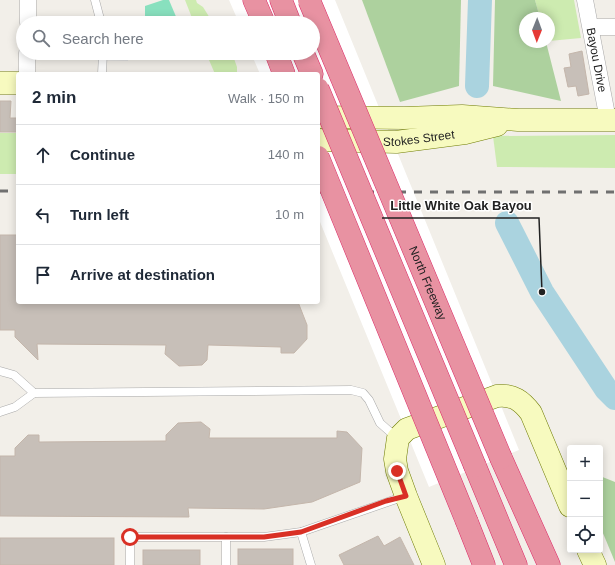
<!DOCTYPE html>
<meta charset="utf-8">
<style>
:root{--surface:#fff;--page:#f6f6f7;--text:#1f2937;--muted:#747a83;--line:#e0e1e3}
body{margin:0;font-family:Arial,sans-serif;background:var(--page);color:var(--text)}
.controls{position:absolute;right:12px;bottom:12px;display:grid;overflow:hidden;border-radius:4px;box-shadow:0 2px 10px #0003}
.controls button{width:36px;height:36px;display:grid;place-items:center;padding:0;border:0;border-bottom:1px solid var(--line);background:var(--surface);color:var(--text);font:20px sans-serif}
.compass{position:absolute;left:519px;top:12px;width:36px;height:36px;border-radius:50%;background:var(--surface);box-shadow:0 2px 10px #0003;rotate:181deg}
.stop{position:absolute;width:12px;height:12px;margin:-9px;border:3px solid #d93025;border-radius:50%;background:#fff}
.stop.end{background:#d93025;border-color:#fff;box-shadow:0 1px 4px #0008}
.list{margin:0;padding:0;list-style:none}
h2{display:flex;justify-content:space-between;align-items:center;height:52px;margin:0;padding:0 16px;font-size:17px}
h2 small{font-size:13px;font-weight:400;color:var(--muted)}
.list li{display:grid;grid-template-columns:26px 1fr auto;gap:12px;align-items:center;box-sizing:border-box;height:60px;padding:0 16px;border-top:1px solid var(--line)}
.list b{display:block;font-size:15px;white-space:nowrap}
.list em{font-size:13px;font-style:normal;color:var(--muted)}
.icon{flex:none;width:22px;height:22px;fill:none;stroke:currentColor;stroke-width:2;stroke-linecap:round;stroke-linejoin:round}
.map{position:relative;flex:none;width:615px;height:565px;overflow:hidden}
.search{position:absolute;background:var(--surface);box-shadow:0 2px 10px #0003;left:16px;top:16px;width:304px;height:44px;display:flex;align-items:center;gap:10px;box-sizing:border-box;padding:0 14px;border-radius:22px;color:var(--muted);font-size:15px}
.panel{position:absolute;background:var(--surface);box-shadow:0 2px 10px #0003;left:16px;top:72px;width:304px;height:232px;border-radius:4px}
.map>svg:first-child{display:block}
.grass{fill:#cdebb0}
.forest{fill:#add19e}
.pitch{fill:#88e0be}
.parking{fill:#e2e2e2}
.pier{fill:#fff}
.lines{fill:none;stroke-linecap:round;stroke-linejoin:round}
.river{stroke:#aad3df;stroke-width:24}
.building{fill:#c7bfb8;stroke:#c4b6ab}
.lane-casing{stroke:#a9a9a9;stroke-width:9}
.street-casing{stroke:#a9a9a9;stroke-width:17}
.secondary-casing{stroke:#707d05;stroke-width:23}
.highway-casing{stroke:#dc2a67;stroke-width:23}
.lane{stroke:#fff;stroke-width:8}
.street{stroke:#fff;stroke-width:16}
.secondary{stroke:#f7fabf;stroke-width:22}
.highway{stroke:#e892a2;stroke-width:22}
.rail{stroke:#707070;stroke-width:3;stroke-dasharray:8 8;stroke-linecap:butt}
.highway-bridge-casing{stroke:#dc2a67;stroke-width:23;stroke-linecap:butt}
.highway-bridge{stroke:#e892a2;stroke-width:22}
.route{stroke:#d93025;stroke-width:5}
.labels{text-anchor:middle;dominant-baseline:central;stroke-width:3;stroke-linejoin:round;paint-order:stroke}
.street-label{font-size:12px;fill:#222;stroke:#fff}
.leader{fill:none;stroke:#222;stroke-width:1.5}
.callout-dot{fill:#222;stroke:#fff;stroke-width:1.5}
.callout-label{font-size:13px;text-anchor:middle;font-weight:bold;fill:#222;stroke:#fff;stroke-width:3;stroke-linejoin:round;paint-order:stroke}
</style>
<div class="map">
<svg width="615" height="565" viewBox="0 0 615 565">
<rect width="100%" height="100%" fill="#f2efe9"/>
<g class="grass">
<path d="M185,0H196L197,3L203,7L213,23H194Z"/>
<path d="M535,0H574L581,38L549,41V18H540Z"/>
<path d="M206,53H232L237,67V74H215Z"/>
<rect x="0" y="133" width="18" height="41"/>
<path d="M615,135V168L497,167L493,136Z"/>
</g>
<g class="forest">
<path d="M362,0H461L459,86L400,102Z"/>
<path d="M495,0H535L540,18H525V42H546L561,101L493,86Z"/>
<path d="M600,476L615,482V562L600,526Z"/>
</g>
<path class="pitch" d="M163,0H169L177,19L145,17V6Z"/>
<path class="parking" d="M80,53H128V61L94,60L91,58H80Z"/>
<path class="pier" d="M229,0H335L519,450L429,487L318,217V74H260L251,53H313V23H239Z"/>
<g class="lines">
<g class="river">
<path d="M477,86L480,0"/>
<path d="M507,223L542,292L606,389L615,398"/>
</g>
</g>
<g class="building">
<path d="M582,51L589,94L578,96L576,86L568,87L564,68L571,67L569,54Z"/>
<path d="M0,101H11L10,118H18V132H0Z"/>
<path d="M0,235H18V302H298L307,325V339L294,353H281V347L208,345L207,360L202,365L179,366L165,354L166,345L37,344L38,360L15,337V330H0Z"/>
<path d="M201,422L210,429L209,438H337V431L347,432L362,448L360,482L312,502L264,509L188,508L189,517L0,516V456H15V448L28,435H39V442L166,441V435L178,423Z"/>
<path d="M378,536L384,546L400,537L414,565H344L339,555Z"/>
<rect x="0" y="538" width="114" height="27"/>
<rect x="238" y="549" width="55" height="16"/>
<rect x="143" y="550" width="57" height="15"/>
</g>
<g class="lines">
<g class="lane-casing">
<g id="lane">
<path d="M95,0L101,23"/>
<path d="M102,74L103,53"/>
<path d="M0,371L14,375L34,393"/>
<path d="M0,412L15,407L34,393L351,390L363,393L369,400L380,423L397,438"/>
<path d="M301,532L311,565"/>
<path d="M226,537V565"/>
<path d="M130,565V537H264L301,532L405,496"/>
</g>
</g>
<g class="street-casing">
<g id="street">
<path id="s1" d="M585,0L608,120"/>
<path d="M28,23V0"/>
<path d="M591,27H615"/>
<path d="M27,74V53"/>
</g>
</g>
<g class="secondary-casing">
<g id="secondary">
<path d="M0,83H18"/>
<path d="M318,117L404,118L462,116L518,120H615"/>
<path id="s2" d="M318,140L396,142L465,133L497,125"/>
<path d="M588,550L595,565"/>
<path d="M434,565L406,496L397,471L395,459L398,438L407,429L497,396C513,394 522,401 531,413L570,506"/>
</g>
</g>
<g class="highway-casing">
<g id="highway">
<path d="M254,0L264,23"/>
<path d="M281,0L290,23"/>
<path d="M276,53L284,74"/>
<path d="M303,53L312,74"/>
<path d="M501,458L549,565"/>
<path d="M475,466L516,565"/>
<path d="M467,522L484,565"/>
</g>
</g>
<use href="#lane" class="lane"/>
<use href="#street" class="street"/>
<use href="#secondary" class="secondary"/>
<use href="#highway" class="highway"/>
<g class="rail">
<path d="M0,191H18"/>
<path d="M318,192H615"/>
</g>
<g class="highway-bridge-casing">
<g id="highway-bridge">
<path id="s3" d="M309,0L501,458"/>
<path d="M318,89L475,466"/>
<path d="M318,157L467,522"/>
</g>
</g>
<use href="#highway-bridge" class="highway-bridge"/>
</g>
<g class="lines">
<path class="route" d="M130,537H264L301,532L386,501L406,496L397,471"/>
</g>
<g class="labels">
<g class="street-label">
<text stroke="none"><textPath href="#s1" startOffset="61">Bayou Drive</textPath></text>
<text stroke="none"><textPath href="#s2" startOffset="101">Stokes Street</textPath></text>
<text stroke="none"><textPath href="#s3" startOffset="307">North Freeway</textPath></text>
</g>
</g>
<path class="leader" d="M542 292L539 218H382"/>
<circle class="callout-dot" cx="542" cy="292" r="4"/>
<g class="callout-label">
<text x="461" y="210">Little White Oak Bayou</text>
</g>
</svg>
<div class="controls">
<button>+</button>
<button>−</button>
<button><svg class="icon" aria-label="locate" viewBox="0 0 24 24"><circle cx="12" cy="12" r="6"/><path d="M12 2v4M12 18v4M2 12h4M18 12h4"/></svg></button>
</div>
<svg class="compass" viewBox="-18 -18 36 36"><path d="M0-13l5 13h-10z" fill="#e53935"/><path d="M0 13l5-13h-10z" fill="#747a83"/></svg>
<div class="stop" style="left:130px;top:537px"></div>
<div class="stop end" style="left:397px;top:471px"></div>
<div class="search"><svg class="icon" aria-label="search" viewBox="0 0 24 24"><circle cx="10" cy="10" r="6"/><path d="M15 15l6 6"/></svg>Search here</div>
<section class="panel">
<h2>2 min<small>Walk · 150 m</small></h2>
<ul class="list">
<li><svg class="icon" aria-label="ahead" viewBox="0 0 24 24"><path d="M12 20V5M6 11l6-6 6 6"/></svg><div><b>Continue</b></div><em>140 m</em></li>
<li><svg class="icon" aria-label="left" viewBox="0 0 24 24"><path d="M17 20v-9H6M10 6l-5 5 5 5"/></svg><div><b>Turn left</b></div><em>10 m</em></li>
<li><svg class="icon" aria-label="arrive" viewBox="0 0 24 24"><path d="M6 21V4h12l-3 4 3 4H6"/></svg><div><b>Arrive at destination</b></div></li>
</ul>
</section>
</div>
